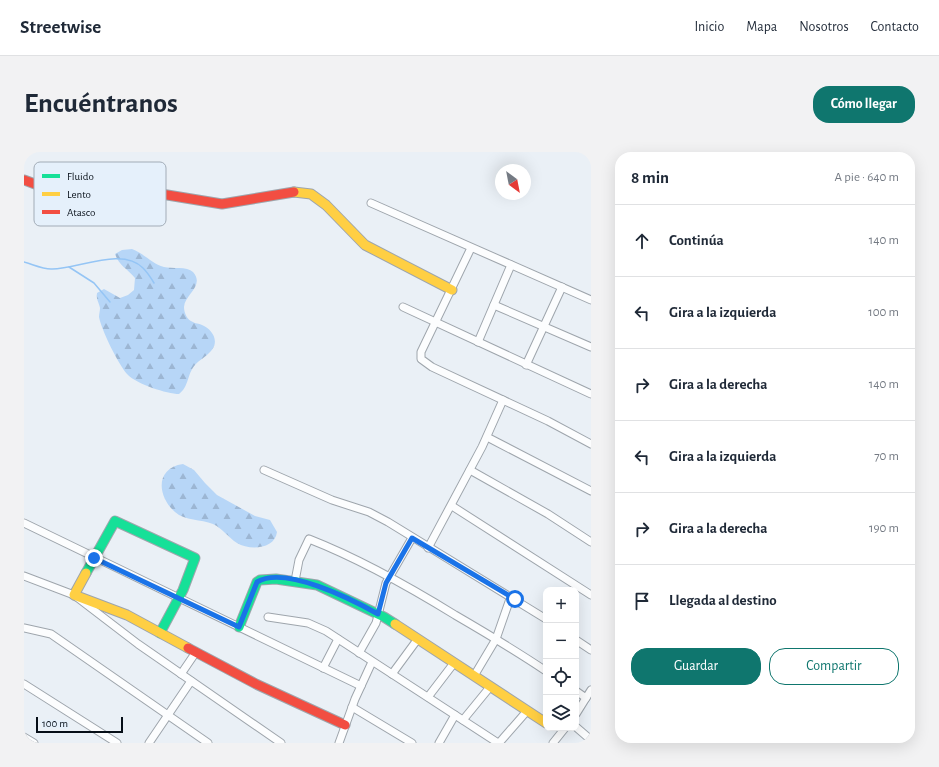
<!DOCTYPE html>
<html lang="es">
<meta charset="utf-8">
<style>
:root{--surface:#fff;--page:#f2f2f3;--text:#1f2937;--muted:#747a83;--line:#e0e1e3;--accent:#0f766e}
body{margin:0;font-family:"Alegreya Sans",sans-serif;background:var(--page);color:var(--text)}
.controls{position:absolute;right:12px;bottom:12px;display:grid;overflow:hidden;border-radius:8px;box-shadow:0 4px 16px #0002}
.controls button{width:36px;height:36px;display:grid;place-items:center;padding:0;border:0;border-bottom:1px solid var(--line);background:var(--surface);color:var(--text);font:20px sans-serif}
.compass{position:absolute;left:471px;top:12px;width:36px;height:36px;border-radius:50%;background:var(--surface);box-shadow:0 4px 16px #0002;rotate:148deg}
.scale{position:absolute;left:12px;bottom:10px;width:87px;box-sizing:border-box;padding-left:4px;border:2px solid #060e17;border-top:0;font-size:11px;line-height:14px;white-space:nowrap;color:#060e17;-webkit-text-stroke:3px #e5f0fb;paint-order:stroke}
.stop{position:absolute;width:12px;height:12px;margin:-9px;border:3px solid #1a73e8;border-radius:50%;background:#fff}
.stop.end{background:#1a73e8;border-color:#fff;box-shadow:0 1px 4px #0008}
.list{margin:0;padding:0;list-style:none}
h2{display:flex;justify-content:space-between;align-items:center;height:52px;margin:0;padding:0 16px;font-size:17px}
h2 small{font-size:13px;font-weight:400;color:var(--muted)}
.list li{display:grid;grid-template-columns:26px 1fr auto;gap:12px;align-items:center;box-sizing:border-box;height:72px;padding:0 16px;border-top:1px solid var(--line)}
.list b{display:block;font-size:15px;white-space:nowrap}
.list em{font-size:13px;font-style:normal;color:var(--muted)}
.actions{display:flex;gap:8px;padding:12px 16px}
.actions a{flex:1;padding:9px 0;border:1px solid var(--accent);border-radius:16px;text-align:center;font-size:14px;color:var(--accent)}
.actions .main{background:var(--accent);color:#fff}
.icon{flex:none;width:22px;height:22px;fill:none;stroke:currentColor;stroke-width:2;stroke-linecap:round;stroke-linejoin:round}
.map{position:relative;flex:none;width:567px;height:591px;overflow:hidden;border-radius:16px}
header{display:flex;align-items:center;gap:24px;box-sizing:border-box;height:56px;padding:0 20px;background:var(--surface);border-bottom:1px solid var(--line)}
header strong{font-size:19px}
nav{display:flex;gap:22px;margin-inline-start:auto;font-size:14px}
.intro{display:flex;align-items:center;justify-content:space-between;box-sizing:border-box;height:96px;padding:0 24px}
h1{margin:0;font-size:28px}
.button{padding:10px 18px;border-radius:16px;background:var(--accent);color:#fff;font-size:14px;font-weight:700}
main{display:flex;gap:24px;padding:0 24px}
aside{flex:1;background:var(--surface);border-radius:16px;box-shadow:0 4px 16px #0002}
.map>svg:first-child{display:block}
.forest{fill:url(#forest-firs)}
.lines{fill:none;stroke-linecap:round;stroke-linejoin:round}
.stream{stroke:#95c5f5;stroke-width:1.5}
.street-casing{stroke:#9ea5ac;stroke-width:9}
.fast-casing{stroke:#9ea5ac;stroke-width:11}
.slow-casing{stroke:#9ea5ac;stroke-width:11}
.jam-casing{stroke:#9ea5ac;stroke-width:11}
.street{stroke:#fcfdfe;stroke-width:7}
.fast{stroke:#16e098;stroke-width:9}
.slow{stroke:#ffcf43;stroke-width:9}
.jam{stroke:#f24e42;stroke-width:9}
.route{stroke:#1a73e8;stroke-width:5}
.key{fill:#e5f0fb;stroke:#a2acb7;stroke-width:1}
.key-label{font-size:11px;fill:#060e17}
</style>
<header>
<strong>Streetwise</strong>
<nav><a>Inicio</a><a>Mapa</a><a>Nosotros</a><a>Contacto</a></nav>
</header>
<div class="intro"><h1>Encuéntranos</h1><a class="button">Cómo llegar</a></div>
<main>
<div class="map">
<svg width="567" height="591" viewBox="0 0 567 591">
<defs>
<pattern id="forest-firs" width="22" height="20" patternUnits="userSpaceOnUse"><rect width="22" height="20" fill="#b7d6f7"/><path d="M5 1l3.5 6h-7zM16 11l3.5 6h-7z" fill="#9cb6d3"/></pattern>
</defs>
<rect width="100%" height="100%" fill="#eaf0f6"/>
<g class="forest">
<path d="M108,97C121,102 128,112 140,115C148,117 163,114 169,120C181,134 161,142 160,155C160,161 163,168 169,170C171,172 175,171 178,173C188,177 196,189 187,199C182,205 175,208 171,213C163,222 165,235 155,242C143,242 113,232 104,223C95,214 77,177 75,165C75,162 76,159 76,156C75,150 72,148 73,141L80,137L96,146L104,143L110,138L111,126C104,117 95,114 91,102L98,98Z"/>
<path d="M159,312L170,318L181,331L193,343L231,364L246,368L253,380C251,397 226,399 213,391C205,386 198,376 189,372C177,367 161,369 151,360C133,344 131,316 159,312Z"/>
</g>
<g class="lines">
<g class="stream">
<path d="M0,110C8,112 18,117 27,117C52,118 98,94 119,116C123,120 127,126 130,131"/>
<path d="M45,115L70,131L86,150"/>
</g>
<g class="street-casing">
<g id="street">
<path d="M347,51L567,148"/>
<path d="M447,96L397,200V207L408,215L524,269L567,292"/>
<path d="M470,153L567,195"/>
<path d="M379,155L567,242"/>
<path d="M454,190L487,113"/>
<path d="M502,213L538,135"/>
<path d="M463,285L567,339"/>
<path d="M240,318L308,348L345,360L364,370L522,467"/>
<path d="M446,318L524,362L567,390"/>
<path d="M428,354L567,443"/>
<path d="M0,371L337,534"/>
<path d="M404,396L458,295L479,248"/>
<path d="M0,424L50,443L114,492L257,591"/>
<path d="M271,429L275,408L285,387C336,407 384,434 431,463C462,481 492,499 522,519"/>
<path d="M244,465L284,471L302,479L474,591"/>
<path d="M0,476L27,482L184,591"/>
<path d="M552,488L567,498"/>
<path d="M335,501L352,471L362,431L388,386"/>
<path d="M299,516L314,487"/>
<path d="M157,522L172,500"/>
<path d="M368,522L393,488"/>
<path d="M450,524L472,487L487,444"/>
<path d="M0,532L93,591"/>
<path d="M552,539L562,546"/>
<path d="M404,545L430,511"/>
<path d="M328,555L388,591"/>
<path d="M552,562L567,538"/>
<path d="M439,568L466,535"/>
<path d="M552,575L567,588"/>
<path d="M0,585L10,591"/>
<path d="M125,591L167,529"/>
<path d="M315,591L331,547L348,510"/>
<path d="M415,591L431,563"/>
<path d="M475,591L503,559"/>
<path d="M529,591L541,576"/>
</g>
</g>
<g class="fast-casing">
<g id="fast">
<path d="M62,421L91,369L171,406L159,438L136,481"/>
<path d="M215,475L233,430L236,428L252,427L293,433L360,465L371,472"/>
</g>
</g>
<g class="slow-casing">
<g id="slow">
<path d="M270,40L287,42L302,53L341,93L428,138"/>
<path d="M62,421L50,443L103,463L164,496"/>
<path d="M371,472L522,571"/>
</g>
</g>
<g class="jam-casing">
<g id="jam">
<path d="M0,28L19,35L119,39L198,52L270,40"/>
<path d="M164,496L232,532L321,573"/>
</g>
</g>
<use href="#street" class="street"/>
<use href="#fast" class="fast"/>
<use href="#slow" class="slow"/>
<use href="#jam" class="jam"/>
</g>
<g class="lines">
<path class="route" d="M70,406L215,475L233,430C261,413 329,448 354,462L362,431L388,386L491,447"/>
</g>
<rect x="10" y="10" width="132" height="64" rx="6" class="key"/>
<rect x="18" y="22" width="18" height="4" fill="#16e098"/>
<rect x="18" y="40" width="18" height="4" fill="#ffcf43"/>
<rect x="18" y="58" width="18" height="4" fill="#f24e42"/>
<g class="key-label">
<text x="43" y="28">Fluido</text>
<text x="43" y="46">Lento</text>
<text x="43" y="64">Atasco</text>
</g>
</svg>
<div class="controls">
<button>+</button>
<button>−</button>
<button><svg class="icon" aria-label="locate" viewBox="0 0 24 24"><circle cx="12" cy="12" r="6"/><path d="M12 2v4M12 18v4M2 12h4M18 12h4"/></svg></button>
<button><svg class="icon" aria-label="layers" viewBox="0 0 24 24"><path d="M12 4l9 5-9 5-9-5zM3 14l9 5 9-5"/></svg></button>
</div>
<svg class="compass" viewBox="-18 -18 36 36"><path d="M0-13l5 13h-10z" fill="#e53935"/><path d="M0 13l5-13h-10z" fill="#747a83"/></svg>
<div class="scale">100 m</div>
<div class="stop" style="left:491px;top:447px"></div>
<div class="stop end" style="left:70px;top:406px"></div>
</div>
<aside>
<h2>8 min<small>A pie · 640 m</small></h2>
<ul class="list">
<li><svg class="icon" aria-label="ahead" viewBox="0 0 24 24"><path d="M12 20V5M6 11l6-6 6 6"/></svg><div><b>Continúa</b></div><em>140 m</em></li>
<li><svg class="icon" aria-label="left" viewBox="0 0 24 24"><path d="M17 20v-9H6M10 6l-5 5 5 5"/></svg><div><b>Gira a la izquierda</b></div><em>100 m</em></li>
<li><svg class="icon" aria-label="right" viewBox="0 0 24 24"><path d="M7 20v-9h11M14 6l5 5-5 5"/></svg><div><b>Gira a la derecha</b></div><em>140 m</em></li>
<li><svg class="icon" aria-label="left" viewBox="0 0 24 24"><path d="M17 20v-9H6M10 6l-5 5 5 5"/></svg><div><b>Gira a la izquierda</b></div><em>70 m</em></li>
<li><svg class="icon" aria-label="right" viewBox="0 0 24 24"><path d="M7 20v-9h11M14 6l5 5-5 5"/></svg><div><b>Gira a la derecha</b></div><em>190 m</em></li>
<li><svg class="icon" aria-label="arrive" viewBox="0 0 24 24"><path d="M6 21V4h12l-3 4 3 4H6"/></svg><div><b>Llegada al destino</b></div></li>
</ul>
<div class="actions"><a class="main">Guardar</a><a>Compartir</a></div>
</aside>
</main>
